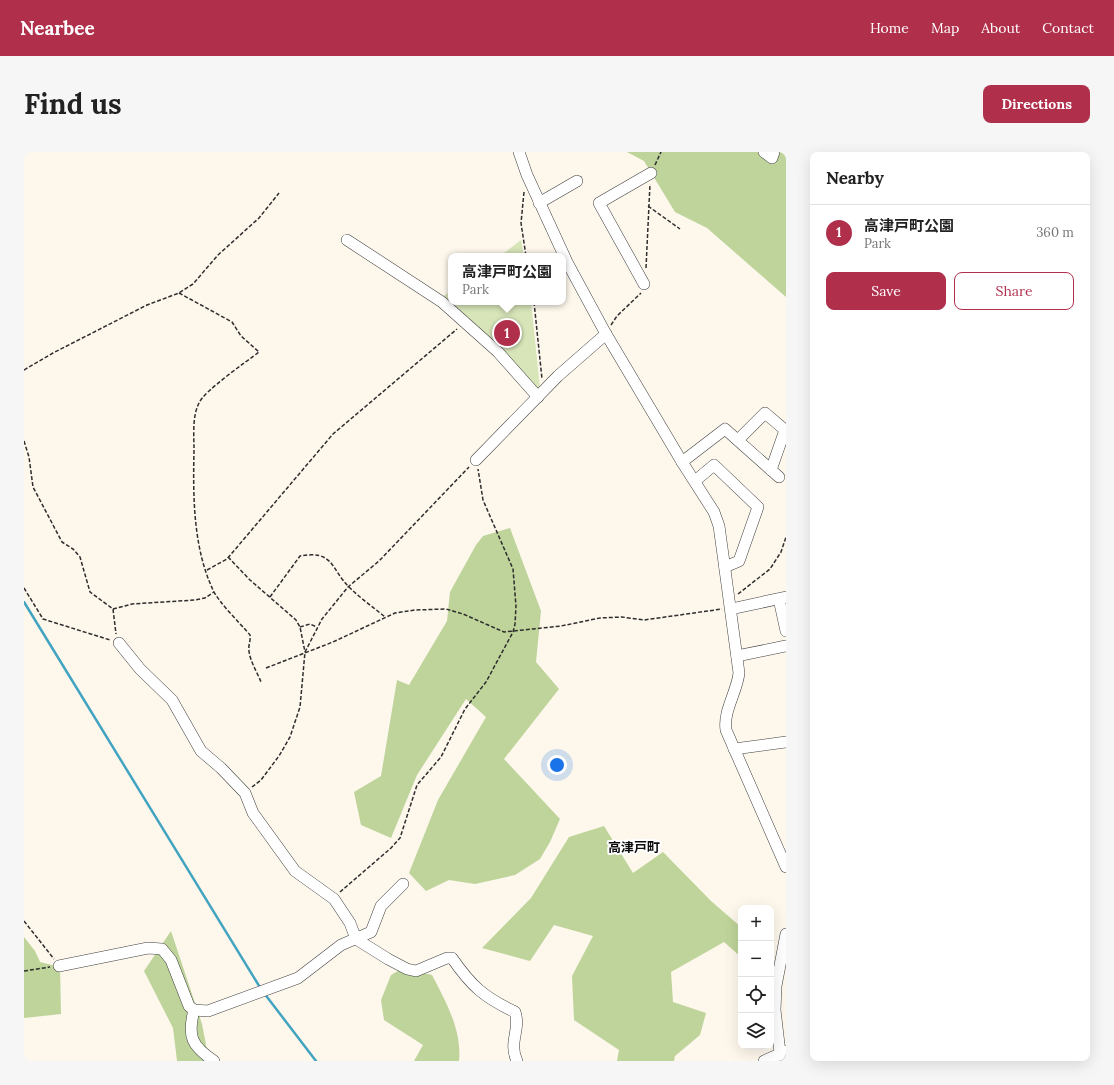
<!DOCTYPE html>
<meta charset="utf-8">
<style>
:root{--surface:#fff;--page:#f6f6f6;--text:#222;--muted:#767676;--line:#e0e0e0;--accent:#b0304c}
body{margin:0;font-family:Lora,"Noto Sans JP",serif;background:var(--page);color:var(--text)}
.controls{position:absolute;right:12px;bottom:12px;display:grid;overflow:hidden;border-radius:8px;box-shadow:0 4px 16px #0002}
.controls button{width:36px;height:36px;display:grid;place-items:center;padding:0;border:0;border-bottom:1px solid var(--line);background:var(--surface);color:var(--text);font:20px sans-serif}
.you{position:absolute;left:533px;top:613px;width:14px;height:14px;margin:-10px;border:3px solid #fff;border-radius:50%;background:#1a73e8;box-shadow:0 0 0 6px #1a73e833}
.badge{display:grid;place-items:center;width:26px;height:26px;border-radius:50%;background:var(--accent);color:#fff;font-size:13px;font-weight:700}
.pin{position:absolute;translate:-50% -50%;border:2px solid #fff;box-shadow:0 1px 4px #0006}
.popup{position:absolute;left:424px;top:101px;width:118px;height:52px;box-sizing:border-box;display:grid;place-content:center;border-radius:8px;background:var(--surface);filter:drop-shadow(0 1px 3px #0005);font-size:13px;white-space:nowrap;color:var(--muted)}
.popup b{font-size:15px;color:var(--text)}
.popup::after{content:'';position:absolute;left:50%;top:100%;margin-left:-8px;border:8px solid transparent;border-top-color:var(--surface)}
.list{margin:0;padding:0;list-style:none}
h2{display:flex;justify-content:space-between;align-items:center;height:52px;margin:0;padding:0 16px;font-size:17px}
h2 small{font-size:13px;font-weight:400;color:var(--muted)}
.list li{display:grid;grid-template-columns:26px 1fr auto;gap:12px;align-items:center;box-sizing:border-box;height:56px;padding:0 16px;border-top:1px solid var(--line)}
.list b{display:block;font-size:15px;white-space:nowrap}
.list p{margin:0;font-size:13px;white-space:nowrap;color:var(--muted)}
.list em{font-size:13px;font-style:normal;color:var(--muted)}
.actions{display:flex;gap:8px;padding:12px 16px}
.actions a{flex:1;padding:9px 0;border:1px solid var(--accent);border-radius:8px;text-align:center;font-size:14px;color:var(--accent)}
.actions .main{background:var(--accent);color:#fff}
.icon{flex:none;width:22px;height:22px;fill:none;stroke:currentColor;stroke-width:2;stroke-linecap:round;stroke-linejoin:round}
.map{position:relative;flex:none;width:762px;height:909px;overflow:hidden;border-radius:8px}
header{display:flex;align-items:center;gap:24px;box-sizing:border-box;height:56px;padding:0 20px;background:var(--accent);color:#fff}
header strong{font-size:19px}
nav{display:flex;gap:22px;margin-inline-start:auto;font-size:14px}
.intro{display:flex;align-items:center;justify-content:space-between;box-sizing:border-box;height:96px;padding:0 24px}
h1{margin:0;font-size:28px}
.button{padding:10px 18px;border-radius:8px;background:var(--accent);color:#fff;font-size:14px;font-weight:700}
main{display:flex;gap:24px;padding:0 24px}
aside{flex:1;background:var(--surface);border-radius:8px;box-shadow:0 4px 16px #0002}
.map>svg:first-child{display:block}
.green{fill:#d7e5b9}
.forest{fill:#bed49a}
.lines{fill:none;stroke-linecap:round;stroke-linejoin:round}
.stream{stroke:#42a4c1;stroke-width:2.5}
.minor-casing{stroke:#3f3f3f;stroke-width:12}
.path{stroke:#2e2e2e;stroke-width:1.5;stroke-dasharray:4 2;stroke-linecap:butt}
.minor{stroke:#fff;stroke-width:11}
.labels{text-anchor:middle;dominant-baseline:central;stroke-width:4;stroke-linejoin:round;paint-order:stroke}
.neighbourhood-label{font-size:13px;font-weight:bold;fill:#0c0c0c;stroke:#fff}
</style>
<header>
<strong>Nearbee</strong>
<nav><a>Home</a><a>Map</a><a>About</a><a>Contact</a></nav>
</header>
<div class="intro"><h1>Find us</h1><a class="button">Directions</a></div>
<main>
<div class="map">
<svg width="762" height="909" viewBox="0 0 762 909">
<rect width="100%" height="100%" fill="#fdf7ec"/>
<g class="green">
<path d="M497,88L500,104H476Z"/>
<path d="M427,139V150H507L516,236L510,241L415,147Z"/>
</g>
<g class="forest">
<path d="M603,0H760L762,3V145L683,76L651,60L620,9Z"/>
<path d="M486,376L517,459L512,510L535,537L480,607L536,667L526,690L516,707L491,723L451,732L425,728L402,739L385,721L414,648L462,565L442,547L393,623L367,686L337,673L330,640L357,624L373,528L385,533L423,469L426,440L452,393L459,384Z"/>
<path d="M580,674L609,721L639,700L687,749L717,775V805L700,790L647,820L649,850L682,861L676,883L651,904L650,909H593L595,898L550,868L548,824L569,784L530,773L506,809L458,796L507,746L545,685Z"/>
<path d="M147,779L178,872L183,898L181,909H153L149,876L120,819Z"/>
<path d="M0,785L11,799L16,810L36,815L37,862L0,866Z"/>
<path d="M379,816L408,823C422,850 438,878 435,909H390L399,893L360,868L357,848L367,823Z"/>
</g>
<g class="lines">
<g class="stream">
<path d="M0,450L237,837"/>
<path d="M240,841L292,909"/>
</g>
<g class="minor-casing">
<g id="minor">
<path d="M495,0L503,23L543,110L582,182L658,310L690,360L695,374L699,403L715,521C713,540 699,559 702,578L762,715"/>
<path d="M740,0L748,6L750,0"/>
<path d="M515,51L553,29"/>
<path d="M323,88L418,150L474,200L514,245"/>
<path d="M620,132L575,51L627,21"/>
<path d="M714,288L741,261L761,278L747,318"/>
<path d="M452,308L534,224L582,182"/>
<path d="M658,310L701,277L755,325"/>
<path d="M671,329L690,313L734,355L715,409L701,415"/>
<path d="M755,447L762,479"/>
<path d="M707,457L762,445"/>
<path d="M95,491L116,517L148,548L177,599L197,616L221,641L229,661L271,719L310,747L326,771L332,787L364,807L383,817L392,819L423,806H428C448,835 460,845 491,860C497,878 484,890 493,909"/>
<path d="M713,504L762,494"/>
<path d="M710,597L762,590"/>
<path d="M35,814L124,796L138,797L147,808L165,854L170,858L184,859L274,826L317,793L347,780L357,754L379,732"/>
<path d="M170,858C163,885 168,894 190,909"/>
<path d="M740,909L762,899"/>
<path d="M757,909L751,858L752,834L762,782"/>
</g>
</g>
<g class="path">
<path d="M631,13L637,0"/>
<path d="M500,40L497,71L502,104"/>
<path d="M624,54L656,77"/>
<path d="M622,116L626,32"/>
<path d="M155,141L208,170L217,184L235,200C222,210 180,239 175,251C168,265 170,283 170,298C169,345 169,395 189,438C195,451 216,471 226,483C227,489 224,493 225,499C226,509 233,520 237,530"/>
<path d="M510,150L518,227"/>
<path d="M587,173L593,164L617,141"/>
<path d="M0,218L29,201L123,153L155,141L169,132L194,103L235,66L255,41"/>
<path d="M0,289L5,305L9,335L38,390L49,397L56,405L66,440L89,457L92,482"/>
<path d="M204,405L226,428L272,468L276,475L281,500"/>
<path d="M183,418L203,407L309,282L433,177"/>
<path d="M0,436L19,467L86,488"/>
<path d="M714,442L746,417L757,400L762,385"/>
<path d="M246,445L276,404C310,398 306,416 325,435C336,446 349,455 361,465"/>
<path d="M89,457L108,452L171,448L181,446L190,440"/>
<path d="M276,475L286,472L293,475"/>
<path d="M242,516L309,490L371,461L391,458L422,457L439,462L480,480L537,474L576,466L598,465L620,468L698,457"/>
<path d="M228,635L237,628L255,604L266,585L276,555L281,500L298,467L324,435L355,409L445,315"/>
<path d="M316,740L367,696L376,686L393,633L417,605L441,557L462,530L489,480L491,472L492,454L489,417L459,348L454,317"/>
<path d="M0,769L30,807"/>
<path d="M0,819L26,815"/>
</g>
<use href="#minor" class="minor"/>
</g>
<g class="labels">
<g class="neighbourhood-label">
<text x="610" y="695">高津戸町</text>
</g>
</g>
</svg>
<div class="controls">
<button>+</button>
<button>−</button>
<button><svg class="icon" aria-label="locate" viewBox="0 0 24 24"><circle cx="12" cy="12" r="6"/><path d="M12 2v4M12 18v4M2 12h4M18 12h4"/></svg></button>
<button><svg class="icon" aria-label="layers" viewBox="0 0 24 24"><path d="M12 4l9 5-9 5-9-5zM3 14l9 5 9-5"/></svg></button>
</div>
<div class="you"></div>
<div class="pin badge" style="left:483px;top:181px">1</div>
<div class="popup"><b>高津戸町公園</b>Park</div>
</div>
<aside>
<h2>Nearby<small></small></h2>
<ul class="list">
<li><span class="badge">1</span><div><b>高津戸町公園</b><p>Park</p></div><em>360 m</em></li>
</ul>
<div class="actions"><a class="main">Save</a><a>Share</a></div>
</aside>
</main>
